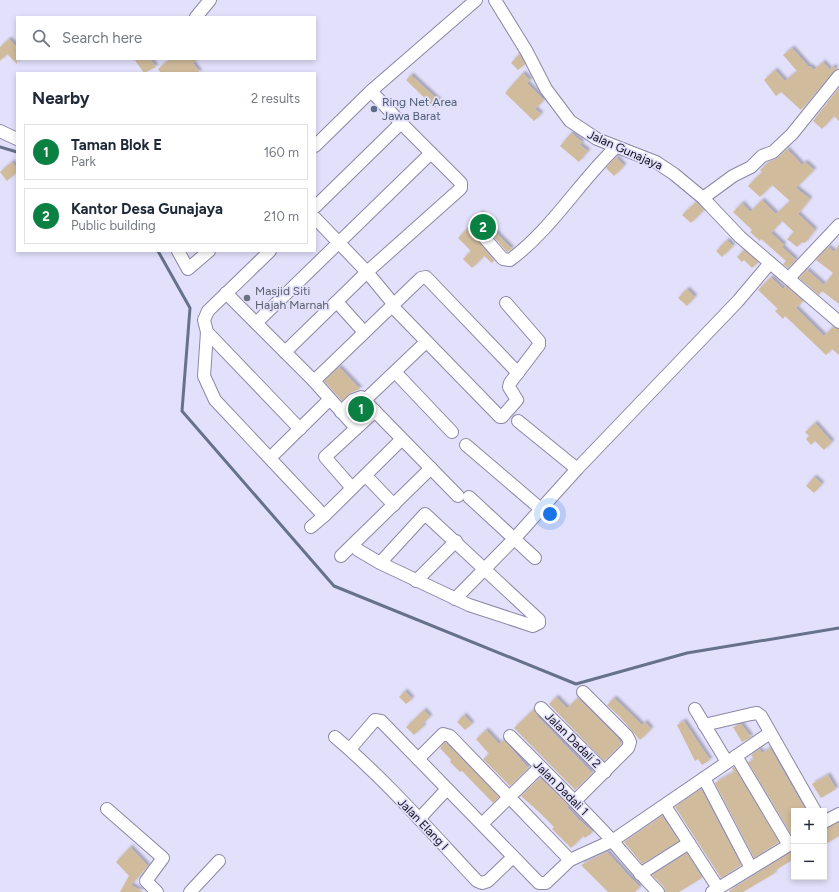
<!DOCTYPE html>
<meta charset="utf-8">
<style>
:root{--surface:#fff;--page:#f2f2f3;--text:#1f2937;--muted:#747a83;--line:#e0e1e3;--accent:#0b8043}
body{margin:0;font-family:Figtree,sans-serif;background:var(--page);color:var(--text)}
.controls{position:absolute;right:12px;bottom:12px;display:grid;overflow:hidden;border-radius:0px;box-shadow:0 2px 6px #0003}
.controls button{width:36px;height:36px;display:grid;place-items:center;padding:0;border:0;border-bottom:1px solid var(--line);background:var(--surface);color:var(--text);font:20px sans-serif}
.you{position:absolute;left:550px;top:514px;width:14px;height:14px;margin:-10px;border:3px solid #fff;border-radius:50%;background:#1a73e8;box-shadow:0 0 0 6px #1a73e833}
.badge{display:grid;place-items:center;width:26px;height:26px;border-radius:50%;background:var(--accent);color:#fff;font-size:13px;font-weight:700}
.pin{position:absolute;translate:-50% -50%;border:2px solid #fff;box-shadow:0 1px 4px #0006}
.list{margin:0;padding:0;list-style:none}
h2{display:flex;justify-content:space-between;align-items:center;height:52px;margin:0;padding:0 16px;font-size:17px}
h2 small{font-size:13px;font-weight:400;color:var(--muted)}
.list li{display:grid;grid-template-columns:26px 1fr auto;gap:12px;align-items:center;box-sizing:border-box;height:56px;margin:0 8px 8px;padding:0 8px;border:1px solid var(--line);border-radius:0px}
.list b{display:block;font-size:15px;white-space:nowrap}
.list p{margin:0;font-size:13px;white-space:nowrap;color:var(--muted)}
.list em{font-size:13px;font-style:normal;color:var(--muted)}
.icon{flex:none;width:22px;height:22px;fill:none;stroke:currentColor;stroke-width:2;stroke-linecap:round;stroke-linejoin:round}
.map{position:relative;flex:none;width:839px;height:892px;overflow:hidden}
.search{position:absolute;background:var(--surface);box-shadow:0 2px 6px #0003;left:16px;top:16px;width:300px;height:44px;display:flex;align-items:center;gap:10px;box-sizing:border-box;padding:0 14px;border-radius:0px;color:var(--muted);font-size:15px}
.panel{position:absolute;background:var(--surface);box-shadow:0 2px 6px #0003;left:16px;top:72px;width:300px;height:180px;border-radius:0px}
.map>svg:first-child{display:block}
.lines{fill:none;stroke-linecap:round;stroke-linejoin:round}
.stream{stroke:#66718a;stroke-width:3}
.building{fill:#d0bb9c;filter:url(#shadow)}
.minor-casing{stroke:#8c87a6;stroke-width:14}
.minor{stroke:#fff;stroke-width:12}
.service-dot{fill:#5c6f8a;stroke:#e3e0fb;stroke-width:1.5}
.worship-dot{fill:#6b7280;stroke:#e3e0fb;stroke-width:1.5}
.labels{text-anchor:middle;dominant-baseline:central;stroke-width:3.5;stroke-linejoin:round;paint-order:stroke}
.service-label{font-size:12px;fill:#4e5e75;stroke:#e3e0fb;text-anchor:start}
.street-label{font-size:12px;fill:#110f1a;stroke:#e3e0fb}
.worship-label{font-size:12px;fill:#5b616d;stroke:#e3e0fb;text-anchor:start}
</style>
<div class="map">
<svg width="839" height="892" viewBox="0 0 839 892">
<defs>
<filter id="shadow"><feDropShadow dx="2.5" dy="-2.5" stdDeviation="1" flood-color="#0004"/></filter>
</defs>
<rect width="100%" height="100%" fill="#e3e0fb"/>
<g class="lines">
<g class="stream">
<path d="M0,147L17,152"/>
<path d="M158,251L190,308L182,411L334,586L576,684L687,653L839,628"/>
</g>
</g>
<g class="building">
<path d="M9,39L17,47V64L7,54L0,61V47Z"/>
<path d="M792,48L809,67L810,66L814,70L823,62L830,70L833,66L836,69L801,110L781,92L776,96L764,80L775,70L785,81L797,71L783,55Z"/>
<path d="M519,54L525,64L518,70L511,63Z"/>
<path d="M134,59H150L156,67L144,73Z"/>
<path d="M170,59H198L193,63L200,73H161L158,69Z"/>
<path d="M523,73L530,80L527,83L544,100L535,109L541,114L534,121L505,93Z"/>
<path d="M411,75L440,102L435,108L406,80Z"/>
<path d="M839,88V121L834,116L822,129L813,121Z"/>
<path d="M571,133L582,142L580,145L588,151L579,162L560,146Z"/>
<path d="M787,149L802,165L805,162L814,170L796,188L810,199L798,214L815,230L805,243L802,242L797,247L787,239L794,232L782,221L771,233L784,245L782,247L796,260L788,268L783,264L786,261L761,239L760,241L750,232L752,230L733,212L742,203L750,212L762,200L776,214L790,201L772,185L760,197L748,186L762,172L760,170L769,162L778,158Z"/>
<path d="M616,157L624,166L614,176L606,168Z"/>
<path d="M12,162L17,168V172L7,181L0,172Z"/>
<path d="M696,202L704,210L691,223L682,215Z"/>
<path d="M481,213L495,232L512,249L507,252L489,231L481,229L476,233V238L494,261L492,263L484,256L472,268L463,259L471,251L458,238L474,222L472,220Z"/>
<path d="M727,240L733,246L722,257L716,251Z"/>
<path d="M839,245V304L822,291L819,295L799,278L807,270L824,285L833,273L816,260L828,247L834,252Z"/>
<path d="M744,250L758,262L752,268L744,260L742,262L737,257Z"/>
<path d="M771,277L783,289L786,286L803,301L796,308L824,336L833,327L839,329V355L832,349L826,355L785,316L783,319L775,311L778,309L758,290Z"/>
<path d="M687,289L695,297L687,306L678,298Z"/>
<path d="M339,367L360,389L350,393L342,401L324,381Z"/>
<path d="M815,423L832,442L824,450L815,441L811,445L806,439L809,436L805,432Z"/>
<path d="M814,477L822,484L814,493L806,486Z"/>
<path d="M405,691L412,699L406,704L399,697Z"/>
<path d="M556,697L567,708L578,698L617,737L621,744L604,761L549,704Z"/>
<path d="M614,698L642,725L645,722L651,729L640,740L620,717L607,705Z"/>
<path d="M534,709L538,717L592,773L575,790L514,728Z"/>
<path d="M424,710L430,717L422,724L424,726L414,735L406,727Z"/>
<path d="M464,715L472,724L465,730L457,722Z"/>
<path d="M684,721L710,760L702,765L698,759L695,761L677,725Z"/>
<path d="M741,724L751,737L742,742L733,727Z"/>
<path d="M486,730L499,744L504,740L528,768L510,786L483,759L489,754L476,739Z"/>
<path d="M445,742L499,797L493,803L462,771L460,772L450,762L451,760L440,748Z"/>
<path d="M770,748L806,811H794V839L748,762L754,759L751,755L759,749L762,753Z"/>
<path d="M734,767L779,842L754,858L715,783L734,772L732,768Z"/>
<path d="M828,775L836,789L821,798L812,784Z"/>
<path d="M540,778L569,806L567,807L578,819L593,832L585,838L583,836L571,848L552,829L554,827L539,812L521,796Z"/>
<path d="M701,789L741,865L721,878L675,807Z"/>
<path d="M662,816L679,841L642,864L624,842Z"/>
<path d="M839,822V836L824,845V829Z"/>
<path d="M130,847L148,866L131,885L143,892H120L129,876L116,862Z"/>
<path d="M794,850V859L774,871L775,873L743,892H729V891Z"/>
<path d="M607,852L626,873L640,887L635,892H608L581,865Z"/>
<path d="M687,853L702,878L679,892H665L664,887L652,875Z"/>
</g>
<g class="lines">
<g class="minor-casing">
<g id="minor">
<path d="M495,0L527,52L546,89L570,121L597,139L656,162L674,174L703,198L740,237L839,322"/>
<path d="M196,17L210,0"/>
<path d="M371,91L401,123"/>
<path d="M0,131L17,139"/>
<path d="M315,146L371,91L476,0"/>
<path d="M703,198L733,176L751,167L762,156L773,152L792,134L839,76"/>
<path d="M315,218L367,272L391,301L392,306L500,417H502L517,400L509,387L510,383L539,345V341L506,303"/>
<path d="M483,236L503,259L510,260C552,229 579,182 616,147"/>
<path d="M178,251L188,269L209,251"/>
<path d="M270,251L208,311L204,320L207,332L300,429"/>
<path d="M789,278L839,225"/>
<path d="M226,293L314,381L356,428"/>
<path d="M337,302L364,332"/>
<path d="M256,323L431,153"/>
<path d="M207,332L204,376L215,400L324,516L401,440"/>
<path d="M285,352L367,272L459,190L461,188V183L401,123L315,207"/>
<path d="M395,372L452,432"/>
<path d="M314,381L421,278L426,277L518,373"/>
<path d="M365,400L426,342"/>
<path d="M341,412L353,400L361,397L458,496"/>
<path d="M518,421L577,469"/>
<path d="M466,445L542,510"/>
<path d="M270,458L329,400"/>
<path d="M366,476L394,505"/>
<path d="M352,488L325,457L375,411"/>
<path d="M469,497L535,558"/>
<path d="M311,527L324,516"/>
<path d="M358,550L380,563L469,605L533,626L539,623V620L425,514L380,563"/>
<path d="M341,556L431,468"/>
<path d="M416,581L456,541"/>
<path d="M455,599L514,539L577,469L738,301L770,263"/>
<path d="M541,708L605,772"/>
<path d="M695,709L727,762"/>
<path d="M704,725L751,714L757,713L761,716L815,811"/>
<path d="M510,736C542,768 575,801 607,835C624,854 640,874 658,892"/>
<path d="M335,737C386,780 431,832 477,881L482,883L488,881L513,857"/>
<path d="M350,749L375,720L381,721L539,883H546L570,860L612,841L770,733"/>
<path d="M418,759L443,734L450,736L570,860"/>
<path d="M704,778L751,868"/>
<path d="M575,801L628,748L630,742L627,736L583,692"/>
<path d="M665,806L718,888"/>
<path d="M107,809L163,858L146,881L157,892"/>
<path d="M419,819L447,789"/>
<path d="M824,822L839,814"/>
<path d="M482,824L540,767"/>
<path d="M640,874L689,843"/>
<path d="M190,892L219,861"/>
<path d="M712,892L789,845L736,756"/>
</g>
</g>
<use href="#minor" class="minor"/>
</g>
<circle class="service-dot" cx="374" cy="109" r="4"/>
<circle class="worship-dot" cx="247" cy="298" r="4"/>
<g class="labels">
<g class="service-label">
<text x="382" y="102">Ring Net Area<tspan x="382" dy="14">Jawa Barat</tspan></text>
</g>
<g class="street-label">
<text transform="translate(625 150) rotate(24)">Jalan Gunajaya</text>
<text transform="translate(573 740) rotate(45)">Jalan Dadali 2</text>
<text transform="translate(561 788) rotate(45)">Jalan Dadali 1</text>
<text transform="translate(423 824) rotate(46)">Jalan Elang I</text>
</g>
<g class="worship-label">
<text x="255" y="291">Masjid Siti<tspan x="255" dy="14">Hajah Marnah</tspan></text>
</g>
</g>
</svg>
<div class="controls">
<button>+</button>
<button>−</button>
</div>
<div class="you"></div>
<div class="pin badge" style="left:361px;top:409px">1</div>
<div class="pin badge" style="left:483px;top:227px">2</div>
<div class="search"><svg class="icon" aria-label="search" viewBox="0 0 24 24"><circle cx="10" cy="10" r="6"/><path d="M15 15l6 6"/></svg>Search here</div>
<section class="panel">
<h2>Nearby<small>2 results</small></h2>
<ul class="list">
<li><span class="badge">1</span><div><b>Taman Blok E</b><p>Park</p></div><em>160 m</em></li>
<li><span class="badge">2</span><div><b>Kantor Desa Gunajaya</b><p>Public building</p></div><em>210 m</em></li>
</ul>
</section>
</div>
